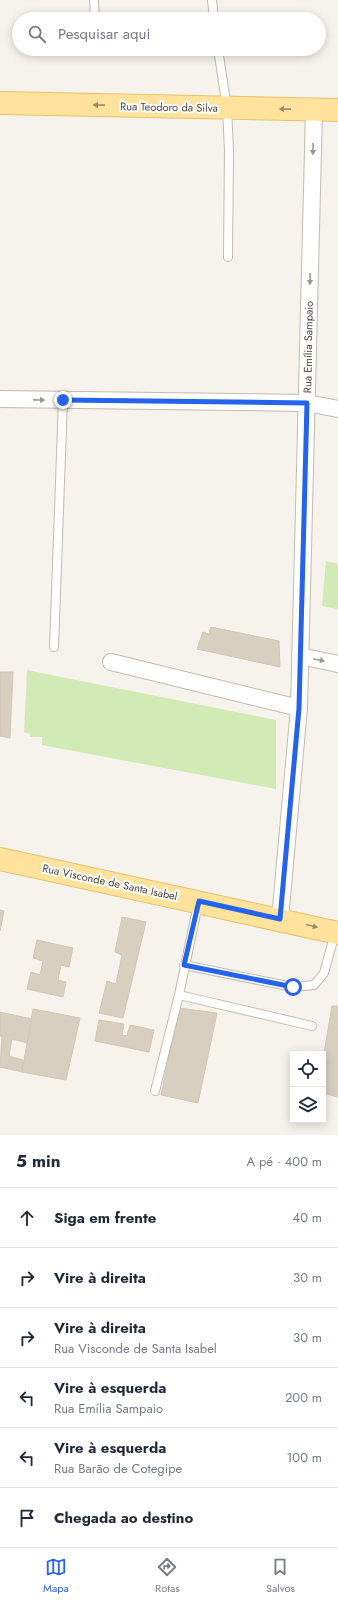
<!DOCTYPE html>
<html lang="pt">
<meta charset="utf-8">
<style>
:root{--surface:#fff;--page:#f6f6f7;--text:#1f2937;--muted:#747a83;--line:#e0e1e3;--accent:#2563eb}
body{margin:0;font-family:Jost,sans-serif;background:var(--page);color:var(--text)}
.controls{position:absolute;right:12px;bottom:12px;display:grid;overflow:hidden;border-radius:0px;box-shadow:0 2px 10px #0003}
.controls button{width:36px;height:36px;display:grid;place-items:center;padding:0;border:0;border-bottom:1px solid var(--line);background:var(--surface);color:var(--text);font:20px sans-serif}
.stop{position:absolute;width:12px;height:12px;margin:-9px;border:3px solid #2563eb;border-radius:50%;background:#fff}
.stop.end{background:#2563eb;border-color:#fff;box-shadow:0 1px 4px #0008}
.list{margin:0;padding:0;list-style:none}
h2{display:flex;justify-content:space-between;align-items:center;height:52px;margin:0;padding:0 16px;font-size:17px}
h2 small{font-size:13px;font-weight:400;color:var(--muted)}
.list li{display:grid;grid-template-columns:26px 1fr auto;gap:12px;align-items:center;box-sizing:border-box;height:60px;padding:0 16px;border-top:1px solid var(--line)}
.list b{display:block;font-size:15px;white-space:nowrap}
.list p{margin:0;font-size:13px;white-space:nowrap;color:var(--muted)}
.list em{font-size:13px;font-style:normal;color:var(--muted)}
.icon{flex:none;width:22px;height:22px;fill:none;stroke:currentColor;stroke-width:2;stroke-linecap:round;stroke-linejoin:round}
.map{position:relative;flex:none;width:338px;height:1135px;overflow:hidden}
.search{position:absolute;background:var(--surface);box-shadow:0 2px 10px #0003;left:12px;right:12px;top:12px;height:44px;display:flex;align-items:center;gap:10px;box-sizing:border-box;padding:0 14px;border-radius:22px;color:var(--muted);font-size:15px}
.sheet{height:412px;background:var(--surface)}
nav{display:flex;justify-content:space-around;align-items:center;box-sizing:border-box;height:56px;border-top:1px solid var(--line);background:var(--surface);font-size:11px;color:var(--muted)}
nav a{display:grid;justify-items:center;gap:2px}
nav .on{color:var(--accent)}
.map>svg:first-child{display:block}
.green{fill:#d2eab5}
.building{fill:#d8cfc1;stroke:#d3c7b4}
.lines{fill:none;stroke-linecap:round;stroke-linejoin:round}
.lane-casing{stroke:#c2bbae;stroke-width:10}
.street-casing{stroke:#c2bbae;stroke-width:18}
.primary-casing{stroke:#e6c16a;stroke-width:24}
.lane{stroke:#fff;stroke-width:8}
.street{stroke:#fff;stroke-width:16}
.primary{stroke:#ffe39c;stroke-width:22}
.oneway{fill:#9c8c66}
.oneway2{fill:#9c9892}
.route{stroke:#2563eb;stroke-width:5}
.labels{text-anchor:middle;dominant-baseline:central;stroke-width:4;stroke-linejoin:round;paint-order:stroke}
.street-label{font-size:11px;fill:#4b4439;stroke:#fff}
</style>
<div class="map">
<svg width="338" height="1135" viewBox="0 0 338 1135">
<rect width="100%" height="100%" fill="#f6f3ec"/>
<g class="green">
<path d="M326,561L338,564V609L322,606Z"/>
<path d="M27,670L276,720V789L42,745V737H30V734L24,732Z"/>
</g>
<g class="building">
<path d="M211,627L279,641L280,667L197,649L203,632L209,634Z"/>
<path d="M0,672H13L10,738L0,736Z"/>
<path d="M0,910L4,911L0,931Z"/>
<path d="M122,917L146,922L123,1018L99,1013L107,981L116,984L122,955L115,952Z"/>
<path d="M37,940L73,948L69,967L61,965L58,980L66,982L63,997L27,989L31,972L40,975L43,961L33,958Z"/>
<path d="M332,1006H338V1097L323,1093V1059Z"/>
<path d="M179,1008L217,1013L198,1103L161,1095Z"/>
<path d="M33,1009L80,1018L66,1080L22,1072Z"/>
<path d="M0,1012L32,1019L27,1043L12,1039L9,1056L23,1060L22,1072L0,1067L2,1036H0Z"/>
<path d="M99,1020L124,1024L122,1035L127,1036L130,1025L154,1030L149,1052L95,1041Z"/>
</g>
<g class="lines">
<g class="lane-casing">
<g id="lane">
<path d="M94,0L95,19"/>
<path d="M212,0L214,19"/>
<path d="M218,49L227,108L229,151L228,257"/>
<path d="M54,647L63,400"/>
<path d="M184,965L293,987L314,985L324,973L335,933"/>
<path d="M179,995L312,1026"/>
<path d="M155,1091L179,995L198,904"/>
</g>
</g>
<g class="street-casing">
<g id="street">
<path d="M0,399L307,403L338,409"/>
<path d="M300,656L338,664"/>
<path d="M111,662L299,708"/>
<path d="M280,919L299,708L314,110"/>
</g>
</g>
<g class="primary-casing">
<g id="primary">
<path d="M0,103L338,110"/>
<path d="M0,859L338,933"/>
</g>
</g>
<use href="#lane" class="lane"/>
<use href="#street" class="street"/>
<use href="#primary" class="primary"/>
</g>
<defs><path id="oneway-solid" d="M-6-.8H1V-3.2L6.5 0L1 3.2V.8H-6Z"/></defs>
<g class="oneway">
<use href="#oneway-solid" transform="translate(99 105) rotate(-179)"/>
<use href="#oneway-solid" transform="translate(285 109) rotate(-179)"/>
<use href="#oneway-solid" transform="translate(312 926) rotate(14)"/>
</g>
<g class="oneway2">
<use href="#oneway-solid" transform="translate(313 149) rotate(91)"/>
<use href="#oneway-solid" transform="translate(310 279) rotate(91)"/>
<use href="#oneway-solid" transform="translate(39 400) rotate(1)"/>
<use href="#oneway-solid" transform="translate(319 660) rotate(12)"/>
</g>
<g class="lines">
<path class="route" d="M63,400L307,403L299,708L280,919L199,901L184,965L293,987"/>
</g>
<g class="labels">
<g class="street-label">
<text transform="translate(169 107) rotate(1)">Rua Teodoro da Silva</text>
<text transform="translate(308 347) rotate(-89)">Rua Emília Sampaio</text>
<text transform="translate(110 882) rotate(12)">Rua Visconde de Santa Isabel</text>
</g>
</g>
</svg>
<div class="controls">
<button><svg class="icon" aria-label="locate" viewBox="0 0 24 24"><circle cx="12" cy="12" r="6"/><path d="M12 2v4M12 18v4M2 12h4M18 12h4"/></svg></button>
<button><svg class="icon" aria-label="layers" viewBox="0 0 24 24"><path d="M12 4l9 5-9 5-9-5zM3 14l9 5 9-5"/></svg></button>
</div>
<div class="stop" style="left:293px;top:987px"></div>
<div class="stop end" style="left:63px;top:400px"></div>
<div class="search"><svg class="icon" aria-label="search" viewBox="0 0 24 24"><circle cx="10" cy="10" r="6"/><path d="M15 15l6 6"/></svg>Pesquisar aqui</div>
</div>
<section class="sheet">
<h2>5 min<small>A pé · 400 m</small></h2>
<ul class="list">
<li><svg class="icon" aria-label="ahead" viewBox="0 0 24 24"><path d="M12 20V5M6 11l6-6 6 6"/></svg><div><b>Siga em frente</b></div><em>40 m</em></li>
<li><svg class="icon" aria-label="right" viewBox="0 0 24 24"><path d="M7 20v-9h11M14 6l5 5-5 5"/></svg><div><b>Vire à direita</b></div><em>30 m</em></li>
<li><svg class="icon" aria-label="right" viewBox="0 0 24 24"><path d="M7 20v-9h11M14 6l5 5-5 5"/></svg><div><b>Vire à direita</b><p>Rua Visconde de Santa Isabel</p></div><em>30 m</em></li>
<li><svg class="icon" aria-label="left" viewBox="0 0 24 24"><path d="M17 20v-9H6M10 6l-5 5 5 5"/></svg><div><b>Vire à esquerda</b><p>Rua Emília Sampaio</p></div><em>200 m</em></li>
<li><svg class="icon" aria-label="left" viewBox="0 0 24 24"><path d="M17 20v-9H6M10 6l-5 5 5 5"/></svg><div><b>Vire à esquerda</b><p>Rua Barão de Cotegipe</p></div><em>100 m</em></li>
<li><svg class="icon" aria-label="arrive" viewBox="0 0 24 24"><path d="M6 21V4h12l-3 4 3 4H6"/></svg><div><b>Chegada ao destino</b></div></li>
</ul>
</section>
<nav>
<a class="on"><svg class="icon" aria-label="map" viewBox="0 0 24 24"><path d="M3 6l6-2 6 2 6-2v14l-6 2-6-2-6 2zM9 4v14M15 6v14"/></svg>Mapa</a>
<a><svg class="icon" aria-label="directions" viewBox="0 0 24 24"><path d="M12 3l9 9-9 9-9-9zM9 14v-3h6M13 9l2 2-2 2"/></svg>Rotas</a>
<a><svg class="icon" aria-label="saved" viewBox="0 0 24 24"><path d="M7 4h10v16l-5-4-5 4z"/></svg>Salvos</a>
</nav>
